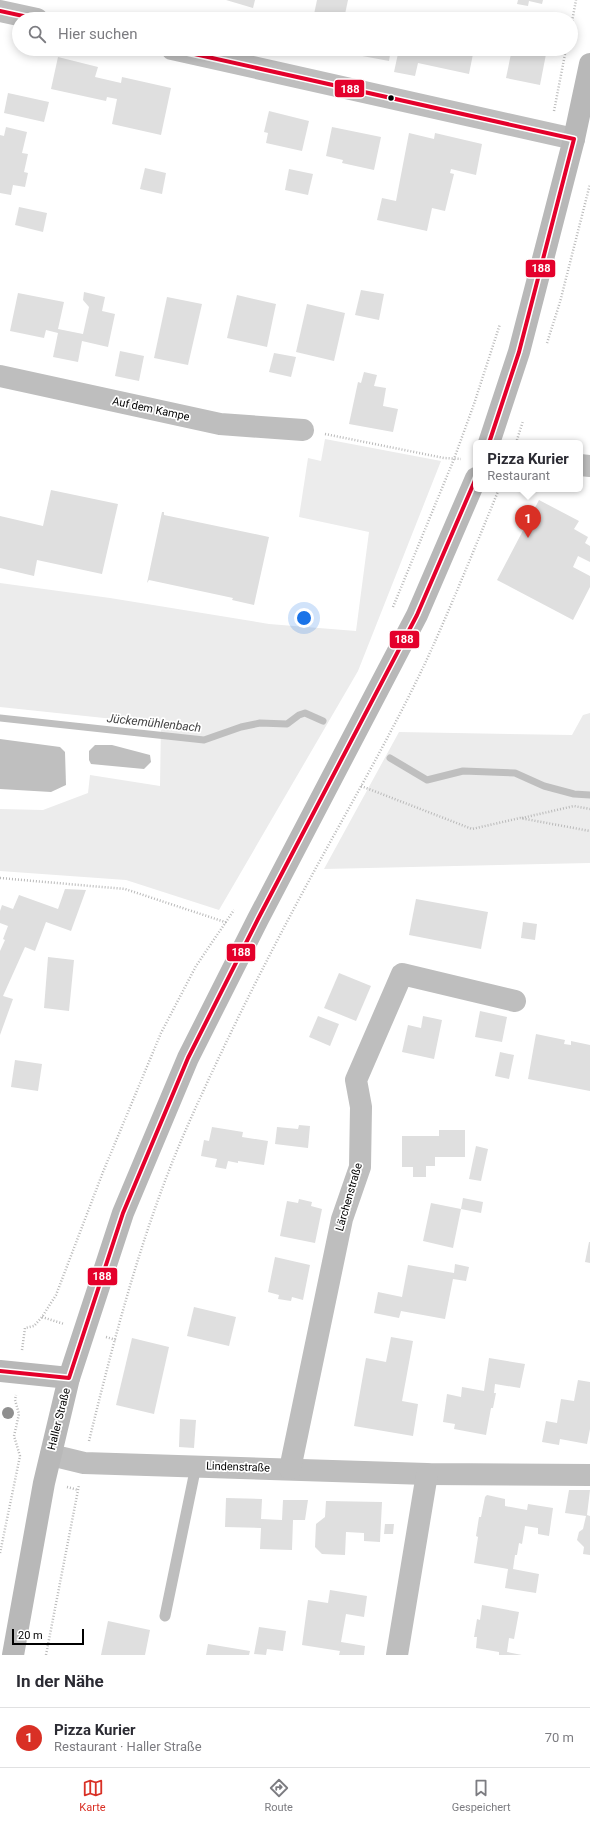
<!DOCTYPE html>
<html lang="de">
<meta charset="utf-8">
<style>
:root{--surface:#fff;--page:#f2f2f3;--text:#2b2b33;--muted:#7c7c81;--line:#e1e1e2;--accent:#d93025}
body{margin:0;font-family:Roboto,sans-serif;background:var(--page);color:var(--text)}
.scale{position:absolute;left:12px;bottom:10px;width:72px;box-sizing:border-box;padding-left:4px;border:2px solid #000;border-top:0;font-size:11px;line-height:14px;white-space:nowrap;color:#000;-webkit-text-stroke:3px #fff;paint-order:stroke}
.you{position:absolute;left:304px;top:618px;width:14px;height:14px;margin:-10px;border:3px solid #fff;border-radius:50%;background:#1a73e8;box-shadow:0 0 0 6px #1a73e833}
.badge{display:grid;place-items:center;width:26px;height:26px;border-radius:50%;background:var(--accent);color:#fff;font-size:13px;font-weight:700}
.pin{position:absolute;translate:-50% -33px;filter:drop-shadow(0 1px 2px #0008)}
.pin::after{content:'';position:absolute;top:21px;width:14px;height:12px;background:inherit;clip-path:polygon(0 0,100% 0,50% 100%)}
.popup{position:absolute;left:473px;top:440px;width:110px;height:52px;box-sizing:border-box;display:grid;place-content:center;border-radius:6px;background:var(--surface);filter:drop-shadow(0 1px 3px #0005);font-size:13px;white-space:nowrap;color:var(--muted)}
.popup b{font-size:15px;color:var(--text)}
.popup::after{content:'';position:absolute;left:50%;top:100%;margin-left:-8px;border:8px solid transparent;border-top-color:var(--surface)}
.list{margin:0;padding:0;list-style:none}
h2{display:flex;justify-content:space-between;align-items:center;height:52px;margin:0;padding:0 16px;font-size:17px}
h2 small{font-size:13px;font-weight:400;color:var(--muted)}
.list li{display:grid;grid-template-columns:26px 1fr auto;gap:12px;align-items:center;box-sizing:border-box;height:60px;padding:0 16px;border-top:1px solid var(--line)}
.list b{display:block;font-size:15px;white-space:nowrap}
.list p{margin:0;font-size:13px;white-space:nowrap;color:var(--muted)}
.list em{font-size:13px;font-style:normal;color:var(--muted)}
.icon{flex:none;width:22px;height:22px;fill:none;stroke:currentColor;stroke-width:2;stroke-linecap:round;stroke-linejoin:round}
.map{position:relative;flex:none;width:590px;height:1655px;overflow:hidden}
.search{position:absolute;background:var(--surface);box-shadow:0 2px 10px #0003;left:12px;right:12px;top:12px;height:44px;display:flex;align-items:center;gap:10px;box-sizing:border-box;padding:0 14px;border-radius:22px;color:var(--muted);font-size:15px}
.sheet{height:112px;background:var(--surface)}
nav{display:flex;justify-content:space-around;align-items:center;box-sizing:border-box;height:56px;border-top:1px solid var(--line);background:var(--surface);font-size:11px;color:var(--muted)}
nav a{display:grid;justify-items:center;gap:2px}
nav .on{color:var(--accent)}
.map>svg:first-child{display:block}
.green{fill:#ececec}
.water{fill:#bfbfbf}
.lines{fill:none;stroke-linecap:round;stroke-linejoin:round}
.stream{stroke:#bfbfbf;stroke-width:7}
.building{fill:#dfdfdf}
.path{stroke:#b9b9b9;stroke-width:2.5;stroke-dasharray:1 2;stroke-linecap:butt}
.lane{stroke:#bebebe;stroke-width:11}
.street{stroke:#bebebe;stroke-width:22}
.secondary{stroke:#b8b8b8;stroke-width:22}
.bus-1-casing{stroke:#fff;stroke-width:7}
.bus-1{stroke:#e4002b;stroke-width:4}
.tree{fill:#8f8f8f}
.bus-dot{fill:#000;stroke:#fff;stroke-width:1.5}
.labels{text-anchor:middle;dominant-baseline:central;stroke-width:3.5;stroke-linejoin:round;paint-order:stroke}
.street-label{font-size:11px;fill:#000;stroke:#fff}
.water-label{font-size:12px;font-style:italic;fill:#444;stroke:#fff}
.line-badge{stroke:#fff;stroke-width:1.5}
.badge-label{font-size:11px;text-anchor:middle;font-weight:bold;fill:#fff}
</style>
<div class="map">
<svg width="590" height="1655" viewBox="0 0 590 1655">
<rect width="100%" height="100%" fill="#fff"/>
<g class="green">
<path d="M325,439L441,461L358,671L219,910L126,880L0,871V809L43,810L88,793L90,775L160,786L161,724L0,707V583L110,598L269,624L356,631L369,532L299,517L308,458L321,461Z"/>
<path d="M590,713V863L324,869L399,732L572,735L583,715Z"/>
</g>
<g class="water">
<path d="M0,739L60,747L65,752L66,785L51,792L0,789Z"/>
<path d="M95,745H112L150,755L151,762L144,769L91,764L89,760V751Z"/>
</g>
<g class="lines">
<g class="stream">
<path d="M0,718L204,740L241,727L260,723L287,724L299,715L305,713L323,721"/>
<path d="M390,758L427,780L463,771L515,773L544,786L574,794L590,795"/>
</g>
</g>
<g class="building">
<path d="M226,0H255L253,8Z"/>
<path d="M317,0H348L344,19H313Z"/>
<path d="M518,0H543L542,4L529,1L528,6L517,4Z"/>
<path d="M358,49H391L389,61L357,55Z"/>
<path d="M399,49H474L469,74L418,63L415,76L394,72Z"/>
<path d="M512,49H547L540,85L506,78Z"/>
<path d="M58,57L98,67L95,77L121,83L122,77L171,88L161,135L112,124L117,99L107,97L106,101L51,89Z"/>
<path d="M8,93L49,102L44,122L4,113Z"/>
<path d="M269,111L309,121L302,151L266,143L268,133L264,132Z"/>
<path d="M6,127L27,132L22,153L28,154L24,172L28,173L25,187L13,185L11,195L0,193V135L4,136Z"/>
<path d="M332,127L381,137L374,170L342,163L343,160L326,156Z"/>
<path d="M409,133L434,139L435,133L482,144L476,175L451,169L450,173L454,174L445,211L432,208L427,231L377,220L382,198L396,201Z"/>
<path d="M145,168L166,173L162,194L140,189Z"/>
<path d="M289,169L313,174L308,195L285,190Z"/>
<path d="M19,207L47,213L43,232L15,225Z"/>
<path d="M361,290L384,294L379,320L355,315Z"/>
<path d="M84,292L105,297L102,311L115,314L108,347L82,341L78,362L53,357L58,333L46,330L44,338L10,331L18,293L64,302L58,329L83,334L89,307L83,300Z"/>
<path d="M237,295L276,304L267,347L227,338Z"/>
<path d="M167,297L202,304L188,365L154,358Z"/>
<path d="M307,304L345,313L334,361L296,352Z"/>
<path d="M120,351L144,356L139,381L115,376Z"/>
<path d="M274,353L296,357L291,377L269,372Z"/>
<path d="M364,372L377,375L374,386L386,388L383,406L398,409L393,432L349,424L358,382L361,383Z"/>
<path d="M51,490L118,504L102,574L37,560L34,576L0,568V516L43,526Z"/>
<path d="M539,500L579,521L574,529L588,537L585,543L590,546V562L578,556L573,567L590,576V587L573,620L497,580Z"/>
<path d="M162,512H164V515L269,537L254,605L232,600L233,598L149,580L147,583Z"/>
<path d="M65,889L86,890L71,931L46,922L35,951L25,947L3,996L13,999L0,1035V951L5,940L3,939L8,926L0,923V911L2,905L13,909L19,895L58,909Z"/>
<path d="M416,899L488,912L481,949L409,935Z"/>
<path d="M523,922L537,924L535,940L521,938Z"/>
<path d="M48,957L74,960L69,1011L44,1008Z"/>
<path d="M339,973L371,986L356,1021L324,1008Z"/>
<path d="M480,1011L507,1017L502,1042L475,1037Z"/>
<path d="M318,1016L339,1024L330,1046L309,1037Z"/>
<path d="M423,1016L442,1020L434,1059L402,1052L408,1025L421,1028Z"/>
<path d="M536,1034L565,1040L564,1044L571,1045V1041L590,1045V1091L528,1079Z"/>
<path d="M500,1052L514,1055L509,1079L495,1076Z"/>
<path d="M15,1060L42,1064L38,1091L11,1087Z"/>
<path d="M299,1125L310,1126L308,1148L275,1144L277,1127L298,1129Z"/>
<path d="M212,1127L243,1132L242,1137L268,1141L264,1165L238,1161V1163L228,1161L226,1169L215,1167L217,1159L201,1156L204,1140L209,1141Z"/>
<path d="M439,1130H465V1157H435V1166H426V1177H413V1167H402V1136H439Z"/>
<path d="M476,1146L488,1149L481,1181L469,1179Z"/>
<path d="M463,1198L483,1202L481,1213L461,1209L453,1248L423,1241L431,1203L461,1209Z"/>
<path d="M299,1199L312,1202L311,1206L322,1209L315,1243L280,1236L287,1201L298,1203Z"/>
<path d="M589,1242H590V1263L585,1262Z"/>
<path d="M275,1257L310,1265L303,1300L292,1297L291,1301L278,1299L279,1295L268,1292Z"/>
<path d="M455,1264L469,1267L466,1281L453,1279L445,1319L401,1311L399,1318L374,1313L378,1292L402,1297L408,1265L454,1273Z"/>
<path d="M194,1307L236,1317L229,1346L187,1336Z"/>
<path d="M391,1337L413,1341L402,1401L418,1404L413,1436L354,1426L366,1358L386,1362Z"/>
<path d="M132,1338L169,1347L154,1414L116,1405Z"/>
<path d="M489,1358L525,1364L520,1388L495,1384L494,1393H496L493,1408H491L486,1435L454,1429L455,1424L443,1422L447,1394L461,1397L462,1387L484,1391Z"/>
<path d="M578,1380L590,1382V1429L587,1444L560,1439L559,1445L542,1442L546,1421L557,1423L561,1399L574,1401Z"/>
<path d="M180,1419L196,1420L194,1448L179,1447Z"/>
<path d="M569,1490H590L587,1515L590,1516V1555L583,1554L584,1547L577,1540L579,1532L583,1529L586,1516L565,1513Z"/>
<path d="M487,1495L505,1499V1506L527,1510L528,1504L553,1508L549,1536L538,1534V1528L525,1526L522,1544L519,1543L517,1555H515L513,1569L539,1574L536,1593L505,1588L508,1569L474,1563L478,1537L476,1536L479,1517H481L485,1497Z"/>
<path d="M226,1498L262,1499L261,1519L282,1520L283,1500H308L305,1520H293L292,1550L260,1549L261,1528L225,1527Z"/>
<path d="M326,1501L382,1502L380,1542L364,1541V1533L346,1532L345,1555L322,1554L315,1547L316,1524L325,1517Z"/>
<path d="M385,1524H394L393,1534H384Z"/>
<path d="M330,1590L367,1596L364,1617L346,1614L341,1642L365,1646L364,1655H339L340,1651L302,1645L308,1600L328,1603Z"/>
<path d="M482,1605L519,1612L514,1639L509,1638L507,1652L522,1655H499V1652L476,1648L477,1637H474L477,1619L480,1620Z"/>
<path d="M108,1621L150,1630L145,1655H101Z"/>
<path d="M259,1627L286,1631L283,1651L267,1649L266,1655L254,1654Z"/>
<path d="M208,1644L250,1651L249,1655H206Z"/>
</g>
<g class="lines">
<g class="path">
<path d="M571,27L576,0"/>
<path d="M554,111L566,49"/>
<path d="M547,343L560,302L590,184"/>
<path d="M325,434L444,458L461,459"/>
<path d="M516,443L523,421"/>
<path d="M393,607L454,459L474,404L500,324"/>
<path d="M361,786L472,829L520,818L590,831"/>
<path d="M522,818L574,806L590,809"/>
<path d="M0,878L125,889L228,923"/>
<path d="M42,1317L64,1324"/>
<path d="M106,1337L116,1340"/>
<path d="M22,1350L25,1328L34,1326L42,1317L56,1295L103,1172L161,1033L196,966L234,910"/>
<path d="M89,1441C115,1335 143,1227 187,1127C223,1046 263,966 305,888C346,812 391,736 428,657C453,602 476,545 499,489"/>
<path d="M67,1487L78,1490"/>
<path d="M0,1553L20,1456L14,1436L19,1414L15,1400L16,1395"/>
<path d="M46,1655L79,1485"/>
</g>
<path class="lane" d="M165,1616L196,1466"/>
<g class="street">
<path d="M0,11L37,19"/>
<path d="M172,49L574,139"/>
<path d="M0,376L220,424L303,430"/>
<path d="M580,465L590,466"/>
<path d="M51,1455L84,1463L427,1474L590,1475"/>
<path d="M290,1469L342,1219L360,1167L361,1107L356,1080L402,974L515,1001"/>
<path d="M397,1655L427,1474"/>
</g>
<g class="secondary">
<path d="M489,443L519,352L574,139L590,64"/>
<path d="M0,1371L69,1378"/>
<path d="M13,1655L44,1483L69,1378L123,1213L188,1058L258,919L417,615L476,478"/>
</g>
<g class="bus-1-casing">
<g id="bus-1">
<path d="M0,11L37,19"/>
<path d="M172,49L574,139L519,352L489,443"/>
<path d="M0,1371L69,1378L123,1213L188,1058L258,919L417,615L476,478"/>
</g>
</g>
<use href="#bus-1" class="bus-1"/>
</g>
<circle class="tree" cx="8" cy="1413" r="6"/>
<circle class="bus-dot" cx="391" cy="98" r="3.5"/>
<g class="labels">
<g class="street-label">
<text transform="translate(151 409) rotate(12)">Auf dem Kampe</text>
<text transform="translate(349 1197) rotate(-74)">Lärchenstraße</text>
<text transform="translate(59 1419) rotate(-76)">Haller Straße</text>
<text transform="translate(238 1467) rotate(2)">Lindenstraße</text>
</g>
<g class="water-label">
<text transform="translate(154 723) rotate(6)">Jückemühlenbach</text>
</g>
</g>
<g class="line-badge">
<rect x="334" y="79" width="31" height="19" rx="4" fill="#e4002b"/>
<rect x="525" y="259" width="31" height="19" rx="4" fill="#e4002b"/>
<rect x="389" y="630" width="31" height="19" rx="4" fill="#e4002b"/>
<rect x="226" y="943" width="30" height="19" rx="4" fill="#e4002b"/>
<rect x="87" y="1267" width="31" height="19" rx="4" fill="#e4002b"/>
</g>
<g class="badge-label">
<text x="350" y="93">188</text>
<text x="541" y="272">188</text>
<text x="404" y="643">188</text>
<text x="241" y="956">188</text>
<text x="102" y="1280">188</text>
</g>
</svg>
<div class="scale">20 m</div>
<div class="you"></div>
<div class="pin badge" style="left:528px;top:538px">1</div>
<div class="popup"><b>Pizza Kurier</b>Restaurant</div>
<div class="search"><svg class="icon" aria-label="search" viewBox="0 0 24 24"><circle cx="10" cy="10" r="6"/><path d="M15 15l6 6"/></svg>Hier suchen</div>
</div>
<section class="sheet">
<h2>In der Nähe<small></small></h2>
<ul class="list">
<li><span class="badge">1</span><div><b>Pizza Kurier</b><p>Restaurant · Haller Straße</p></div><em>70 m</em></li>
</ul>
</section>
<nav>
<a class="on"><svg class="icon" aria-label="map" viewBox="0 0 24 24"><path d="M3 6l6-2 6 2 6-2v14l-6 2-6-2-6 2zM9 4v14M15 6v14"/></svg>Karte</a>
<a><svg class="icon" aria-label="directions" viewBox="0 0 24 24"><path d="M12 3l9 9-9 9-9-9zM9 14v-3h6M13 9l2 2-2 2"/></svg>Route</a>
<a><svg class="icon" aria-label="saved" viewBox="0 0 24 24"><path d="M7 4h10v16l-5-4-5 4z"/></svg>Gespeichert</a>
</nav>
